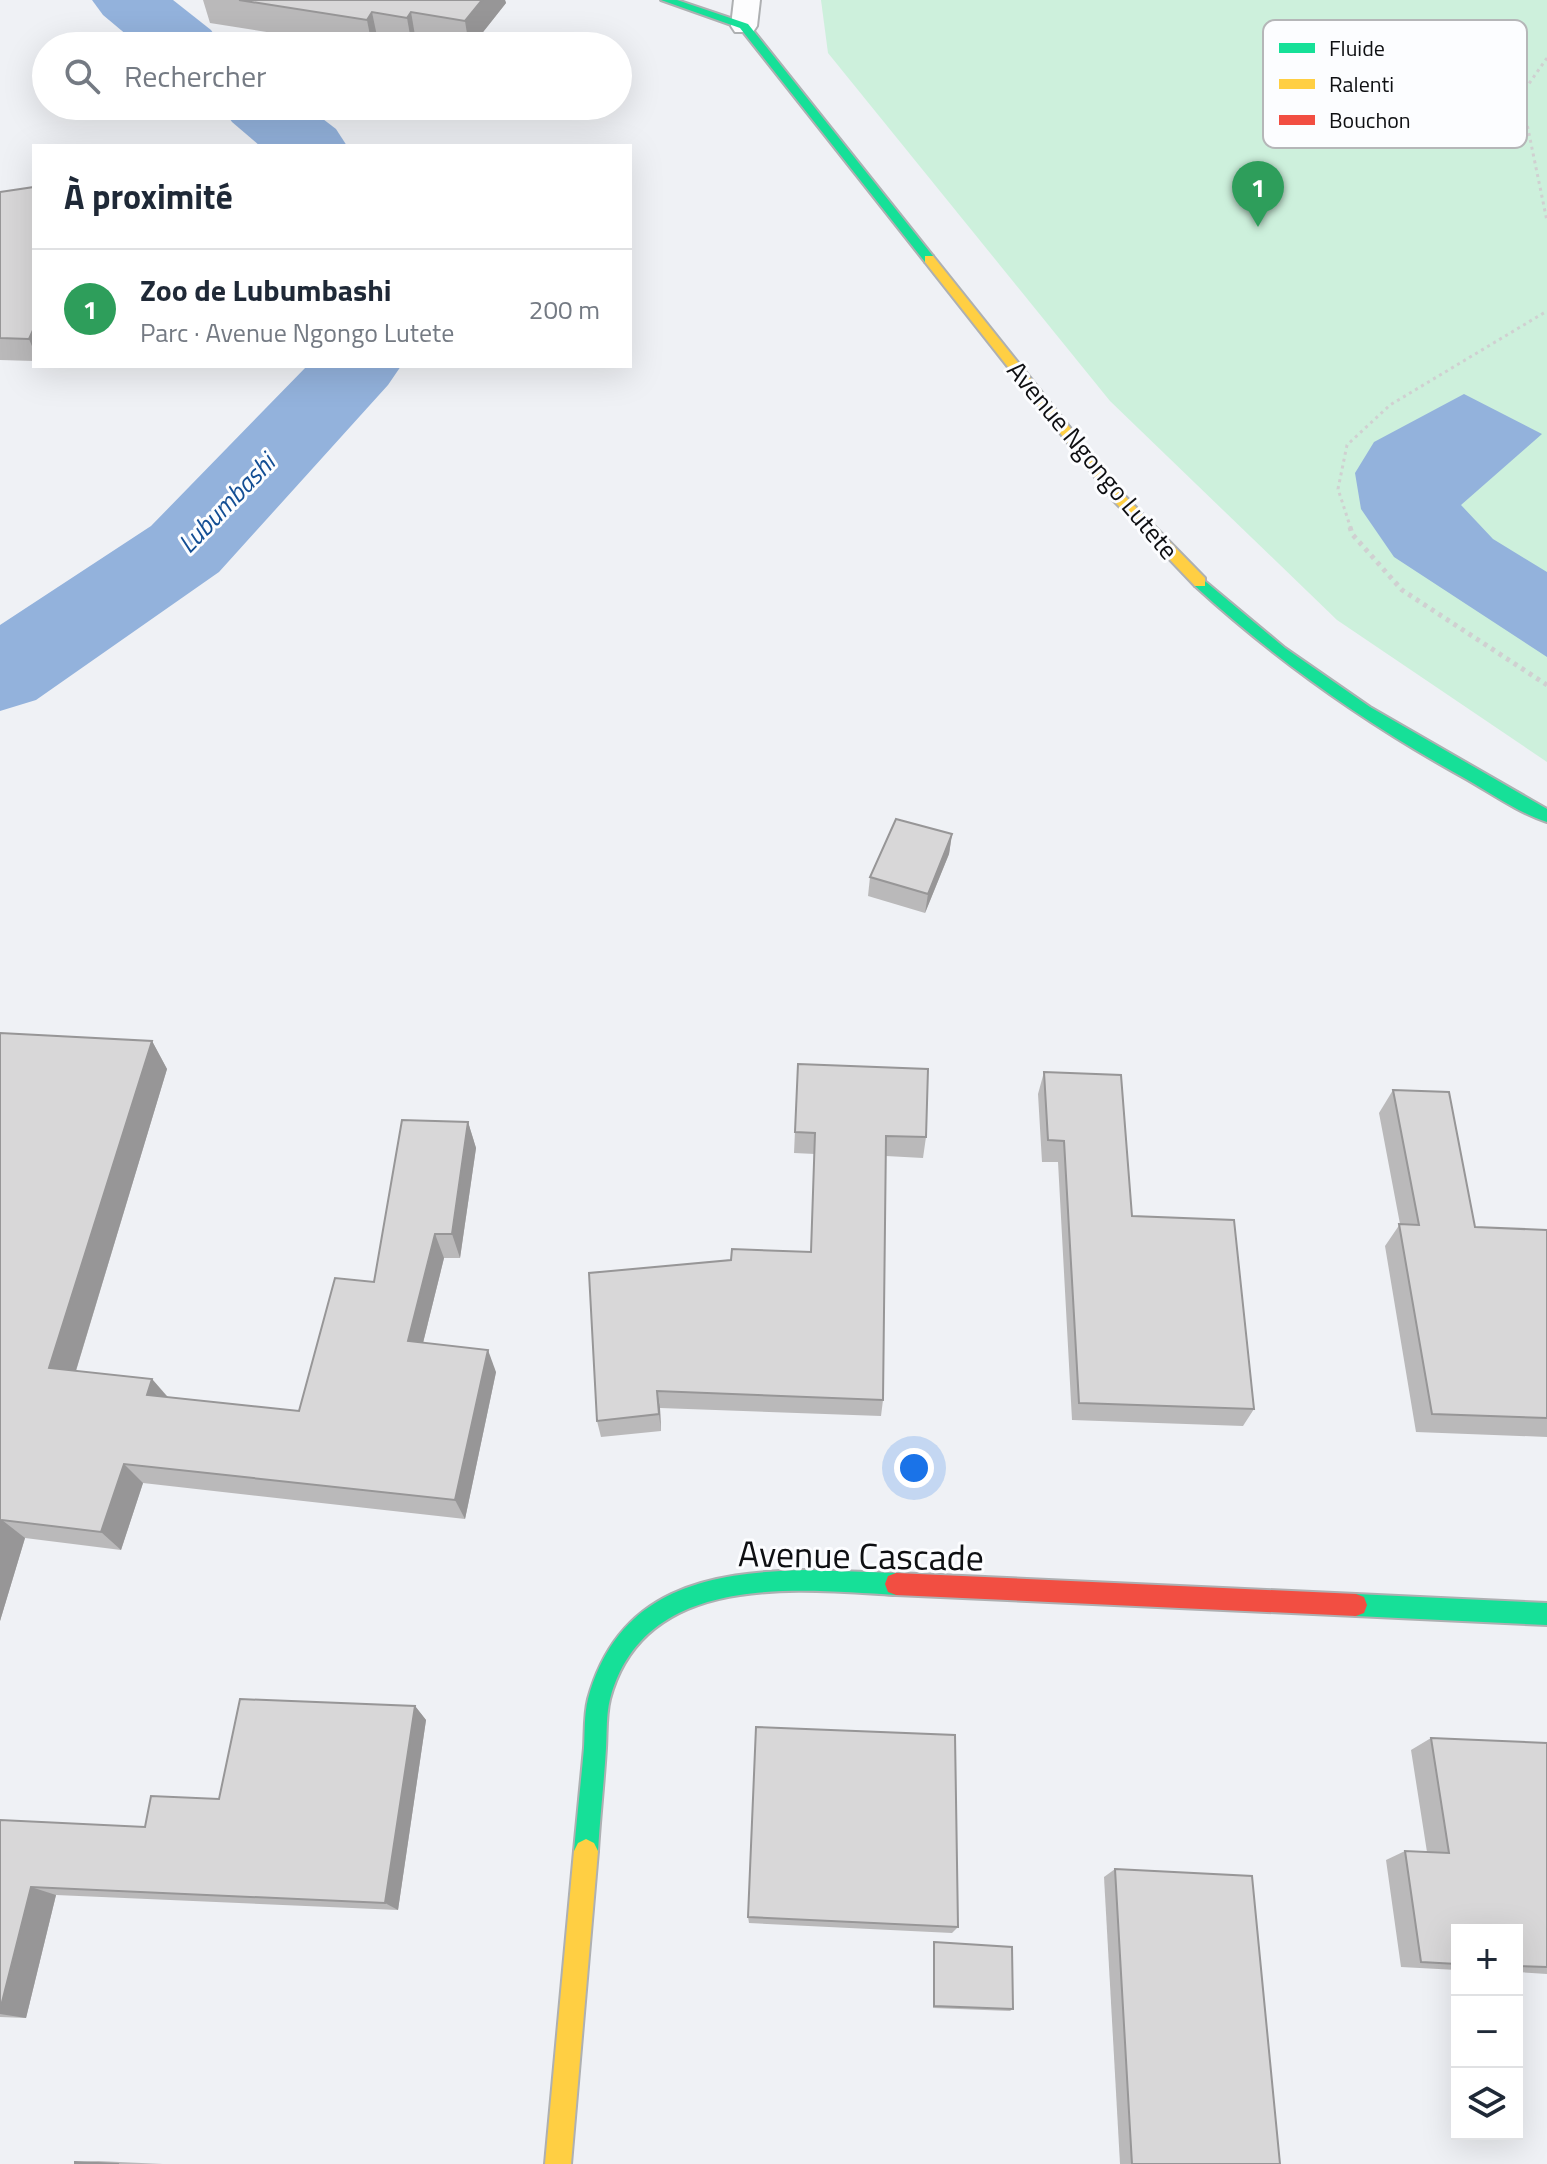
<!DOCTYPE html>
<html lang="fr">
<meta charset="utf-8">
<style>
:root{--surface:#fff;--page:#f6f6f7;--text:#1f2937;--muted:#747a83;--line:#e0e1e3;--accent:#d93025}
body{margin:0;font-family:"Titillium Web",sans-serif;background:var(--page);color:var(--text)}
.controls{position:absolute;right:24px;bottom:24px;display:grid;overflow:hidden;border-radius:0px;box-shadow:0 8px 32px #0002}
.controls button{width:72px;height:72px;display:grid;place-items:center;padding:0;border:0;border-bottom:2px solid var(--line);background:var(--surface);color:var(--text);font:40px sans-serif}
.you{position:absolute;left:914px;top:1468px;width:28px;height:28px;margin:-20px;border:6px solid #fff;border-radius:50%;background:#1a73e8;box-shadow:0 0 0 12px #1a73e833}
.badge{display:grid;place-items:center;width:52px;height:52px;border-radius:50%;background:var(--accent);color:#fff;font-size:26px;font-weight:700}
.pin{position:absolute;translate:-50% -66px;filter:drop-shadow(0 2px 4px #0008)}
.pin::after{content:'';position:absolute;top:42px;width:28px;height:24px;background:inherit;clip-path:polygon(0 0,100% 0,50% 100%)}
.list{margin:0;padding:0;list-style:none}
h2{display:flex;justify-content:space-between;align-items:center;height:104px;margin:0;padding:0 32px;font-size:34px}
h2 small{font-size:26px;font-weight:400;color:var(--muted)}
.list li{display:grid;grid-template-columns:52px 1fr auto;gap:24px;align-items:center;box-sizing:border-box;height:120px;padding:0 32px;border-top:2px solid var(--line)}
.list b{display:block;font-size:30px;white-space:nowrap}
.list p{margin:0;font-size:26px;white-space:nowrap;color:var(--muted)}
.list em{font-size:26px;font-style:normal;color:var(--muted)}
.icon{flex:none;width:44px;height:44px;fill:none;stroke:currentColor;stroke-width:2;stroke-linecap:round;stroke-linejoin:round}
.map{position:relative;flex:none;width:1547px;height:2164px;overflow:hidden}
.search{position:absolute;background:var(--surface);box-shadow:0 8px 32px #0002;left:32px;top:32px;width:600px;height:88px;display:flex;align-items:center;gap:20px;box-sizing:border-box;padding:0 28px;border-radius:44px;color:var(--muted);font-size:30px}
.panel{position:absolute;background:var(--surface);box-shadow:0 8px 32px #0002;left:32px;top:144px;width:600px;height:224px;border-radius:0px}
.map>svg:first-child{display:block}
.green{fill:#cdf0dc}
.water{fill:#93b2dc}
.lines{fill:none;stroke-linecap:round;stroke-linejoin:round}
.river{fill:#93b2dc;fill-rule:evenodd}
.street-casing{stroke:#aeb0b2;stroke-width:4}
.fast-casing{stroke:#aeb0b2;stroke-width:4}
.slow-casing{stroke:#aeb0b2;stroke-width:4}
.jam-casing{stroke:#aeb0b2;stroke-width:4}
.path-far1{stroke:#d0d0d1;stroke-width:3;stroke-dasharray:3 4;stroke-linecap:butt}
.path{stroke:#d0d0d1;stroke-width:5;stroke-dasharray:4 5;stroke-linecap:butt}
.street{fill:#fdfdfe;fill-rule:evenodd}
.fast{fill:#16e098;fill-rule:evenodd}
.slow{fill:#ffcf43;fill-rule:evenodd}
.jam{fill:#f24e42;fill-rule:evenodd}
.wall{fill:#bab9ba}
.shaded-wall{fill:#979697}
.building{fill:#d8d7d8;stroke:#979697;stroke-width:2}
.labels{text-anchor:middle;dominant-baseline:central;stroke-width:6;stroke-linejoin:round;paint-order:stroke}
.far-street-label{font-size:26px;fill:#0e0f12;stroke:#fcfdff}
.far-water-label{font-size:26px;font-style:italic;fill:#134e94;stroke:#fcfdff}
.near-street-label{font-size:36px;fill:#0e0f12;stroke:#fcfdff}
.key{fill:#fcfdff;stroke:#b5b6b8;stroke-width:2}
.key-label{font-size:22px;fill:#0e0f12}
</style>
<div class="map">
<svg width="1547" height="2164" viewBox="0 0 1547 2164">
<rect width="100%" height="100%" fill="#eff1f5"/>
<path class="green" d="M821,0H1547V762L1337,620L1110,401L828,53Z"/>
<path class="water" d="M1464,394L1542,434L1461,505L1493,539L1547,572V657L1394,557L1361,509L1355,473L1374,442Z"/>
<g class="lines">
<g class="river">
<path d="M92,0H173L211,30L222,46H140L103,15Z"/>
<path d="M221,106H306L336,129L347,146H260L232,122Z"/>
<path d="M307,366H401L388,385L219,572L36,700L0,711V625L151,526Z"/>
</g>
<g class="street-casing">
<path id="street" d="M734,0H760L757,26L753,32H735L731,26Z"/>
</g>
<g class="fast-casing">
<g id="fast">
<path d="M661,0H677L748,24L933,256V262H925L740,28Z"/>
<path d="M1200,577L1285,648L1370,707L1547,809V822C1519,813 1492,794 1466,779C1368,725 1278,662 1195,586V578Z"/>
<path d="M808,1570L896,1573L904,1576L907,1584L904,1592L896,1595C794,1589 644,1572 610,1699C606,1715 607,1732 606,1748C604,1782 600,1817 598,1851L594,1859L586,1863L578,1859L574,1851C577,1817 581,1782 584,1748C585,1732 584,1715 588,1699C618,1589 707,1572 808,1570Z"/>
<path d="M1356,1594L1547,1603V1625L1356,1616L1348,1613L1345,1605L1348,1597Z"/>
</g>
</g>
<g class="slow-casing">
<g id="slow">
<path d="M925,256H933L1123,494L1205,578V586H1195L1113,500L925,262Z"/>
<path d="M586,1839L594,1843L598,1851L571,2164H545L574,1851L578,1843Z"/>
</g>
</g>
<g class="jam-casing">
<path id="jam" d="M896,1573L1356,1594L1364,1597L1367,1605L1364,1613L1356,1616L896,1595L888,1592L885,1584L888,1576Z"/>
</g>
<g class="path-far1">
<path d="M1547,58L1521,95L1547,221"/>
<path d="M1351,529L1338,489L1347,445L1390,405L1547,311"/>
</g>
<path class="path" d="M1350,527L1352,534L1402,590L1547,685"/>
<use href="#street" class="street"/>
<use href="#fast" class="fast"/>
<use href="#slow" class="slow"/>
<use href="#jam" class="jam"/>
</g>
<g class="wall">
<path d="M203,0H505L506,3L472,46H448L416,41L412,46L378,41L374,46H355L210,23Z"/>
<path d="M34,187V361L0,360V192Z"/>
<path d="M952,834L949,854L925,913L868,896L870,877Z"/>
<path d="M0,1033L152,1041L167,1069L76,1371L152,1379L168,1397L299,1411L468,1122L476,1148L460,1258H444L423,1343L496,1372L465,1519L143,1483L121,1550L25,1538L0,1621Z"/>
<path d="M798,1064L926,1137L923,1158L886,1156L883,1400L881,1416L660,1408L661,1431L601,1437L597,1421L811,1252L815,1154L794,1153Z"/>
<path d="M1044,1072L1132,1216L1254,1409L1243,1426L1072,1420L1058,1162H1042L1038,1094Z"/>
<path d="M1393,1090L1475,1227L1547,1230V1437L1416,1432L1385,1246L1400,1224L1379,1113Z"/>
<path d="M415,1706L426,1720L398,1910L56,1895L26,2018L0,2017V1820L145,1827L219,1799Z"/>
<path d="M1431,1738L1547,1743V1974L1517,1972V1930H1457V1970L1401,1967L1386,1860L1405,1851L1427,1852L1411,1750Z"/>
<path d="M1115,1869L1280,2164H1120L1104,1877Z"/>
<path d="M748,1917L958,1927L952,1933L749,1923Z"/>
<path d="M934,1942L1013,2009L1010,2011L933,2008V1944Z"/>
<path d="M98,2161L163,2164H75V2162Z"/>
</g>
<g class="shaded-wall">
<path d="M482,0H505L506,3L472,46H469L465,21Z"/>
<path d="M372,12L378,41L374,46H372L367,20Z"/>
<path d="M411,12L416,41L412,46L407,18Z"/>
<path d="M34,328V351L29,339Z"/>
<path d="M952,834L949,854L925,913L928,894Z"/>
<path d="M152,1041L167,1069L70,1390L49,1368Z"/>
<path d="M468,1122L476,1148L460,1258L452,1234Z"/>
<path d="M435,1234L444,1258L418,1363L408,1341Z"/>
<path d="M488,1350L496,1372L465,1519L455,1500Z"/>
<path d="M152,1379L170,1400L147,1395Z"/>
<path d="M657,1391L660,1408L661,1431L659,1414Z"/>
<path d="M124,1464L143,1483L121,1550L101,1532Z"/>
<path d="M2,1520L25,1538L0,1621V1526Z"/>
<path d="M415,1706L426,1720L398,1910L385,1903Z"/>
<path d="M31,1887L56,1895L26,2018L0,2014V2010Z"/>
</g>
<g class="building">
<path d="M239,0H482L465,21L411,12L407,18L372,12L367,20Z"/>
<path d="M34,187V328L29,339L0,338V192Z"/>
<path d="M896,819L952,834L928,894L870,877Z"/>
<path d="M0,1033L152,1041L49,1368L152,1379L147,1395L299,1411L335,1278L374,1282L402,1120L468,1122L452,1234H435L408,1341L488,1350L455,1500L124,1464L101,1532L2,1520L0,1526Z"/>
<path d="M798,1064L928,1069L926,1137L886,1136L883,1400L657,1391L659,1414L597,1421L589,1273L731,1260L732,1249L811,1252L815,1133L795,1132Z"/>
<path d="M1044,1072L1121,1075L1132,1216L1234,1220L1254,1409L1079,1403L1064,1141L1048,1140Z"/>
<path d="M1393,1090L1449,1092L1475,1227L1547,1230V1418L1432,1414L1399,1224L1419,1225Z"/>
<path d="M240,1699L415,1706L385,1903L31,1887L0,2010V1820L145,1827L151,1796L219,1799Z"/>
<path d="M756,1727L955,1735L958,1927L748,1917Z"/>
<path d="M1431,1738L1547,1743V1967L1517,1966V1930H1457V1964L1421,1962L1405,1851L1449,1853Z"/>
<path d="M1115,1869L1252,1876L1280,2164H1132Z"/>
<path d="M934,1942L1012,1947L1013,2009L934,2006Z"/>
<path d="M75,2162L119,2164H75Z"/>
</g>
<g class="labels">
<g class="far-street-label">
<text transform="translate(1093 460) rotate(50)">Avenue Ngongo Lutete</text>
</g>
<g class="far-water-label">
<text transform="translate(226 503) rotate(-46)">Lubumbashi</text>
</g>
<g class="near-street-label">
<text transform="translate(861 1555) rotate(1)">Avenue Cascade</text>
</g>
</g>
<rect x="1263" y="20" width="264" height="128" rx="12" class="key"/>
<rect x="1279" y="43" width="36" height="10" fill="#16e098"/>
<rect x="1279" y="79" width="36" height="10" fill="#ffcf43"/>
<rect x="1279" y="115" width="36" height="10" fill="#f24e42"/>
<g class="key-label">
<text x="1329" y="56">Fluide</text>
<text x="1329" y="92">Ralenti</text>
<text x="1329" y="128">Bouchon</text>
</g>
</svg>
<div class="controls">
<button>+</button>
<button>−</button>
<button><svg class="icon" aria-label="layers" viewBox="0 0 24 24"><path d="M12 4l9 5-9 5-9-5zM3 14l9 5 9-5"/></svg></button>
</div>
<div class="you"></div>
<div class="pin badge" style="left:1258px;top:227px;background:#2e9e5b">1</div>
<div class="search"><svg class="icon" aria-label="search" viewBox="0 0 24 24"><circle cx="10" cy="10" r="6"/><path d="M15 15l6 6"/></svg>Rechercher</div>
<section class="panel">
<h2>À proximité<small></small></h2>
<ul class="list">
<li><span class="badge" style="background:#2e9e5b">1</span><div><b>Zoo de Lubumbashi</b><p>Parc · Avenue Ngongo Lutete</p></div><em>200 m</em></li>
</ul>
</section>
</div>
